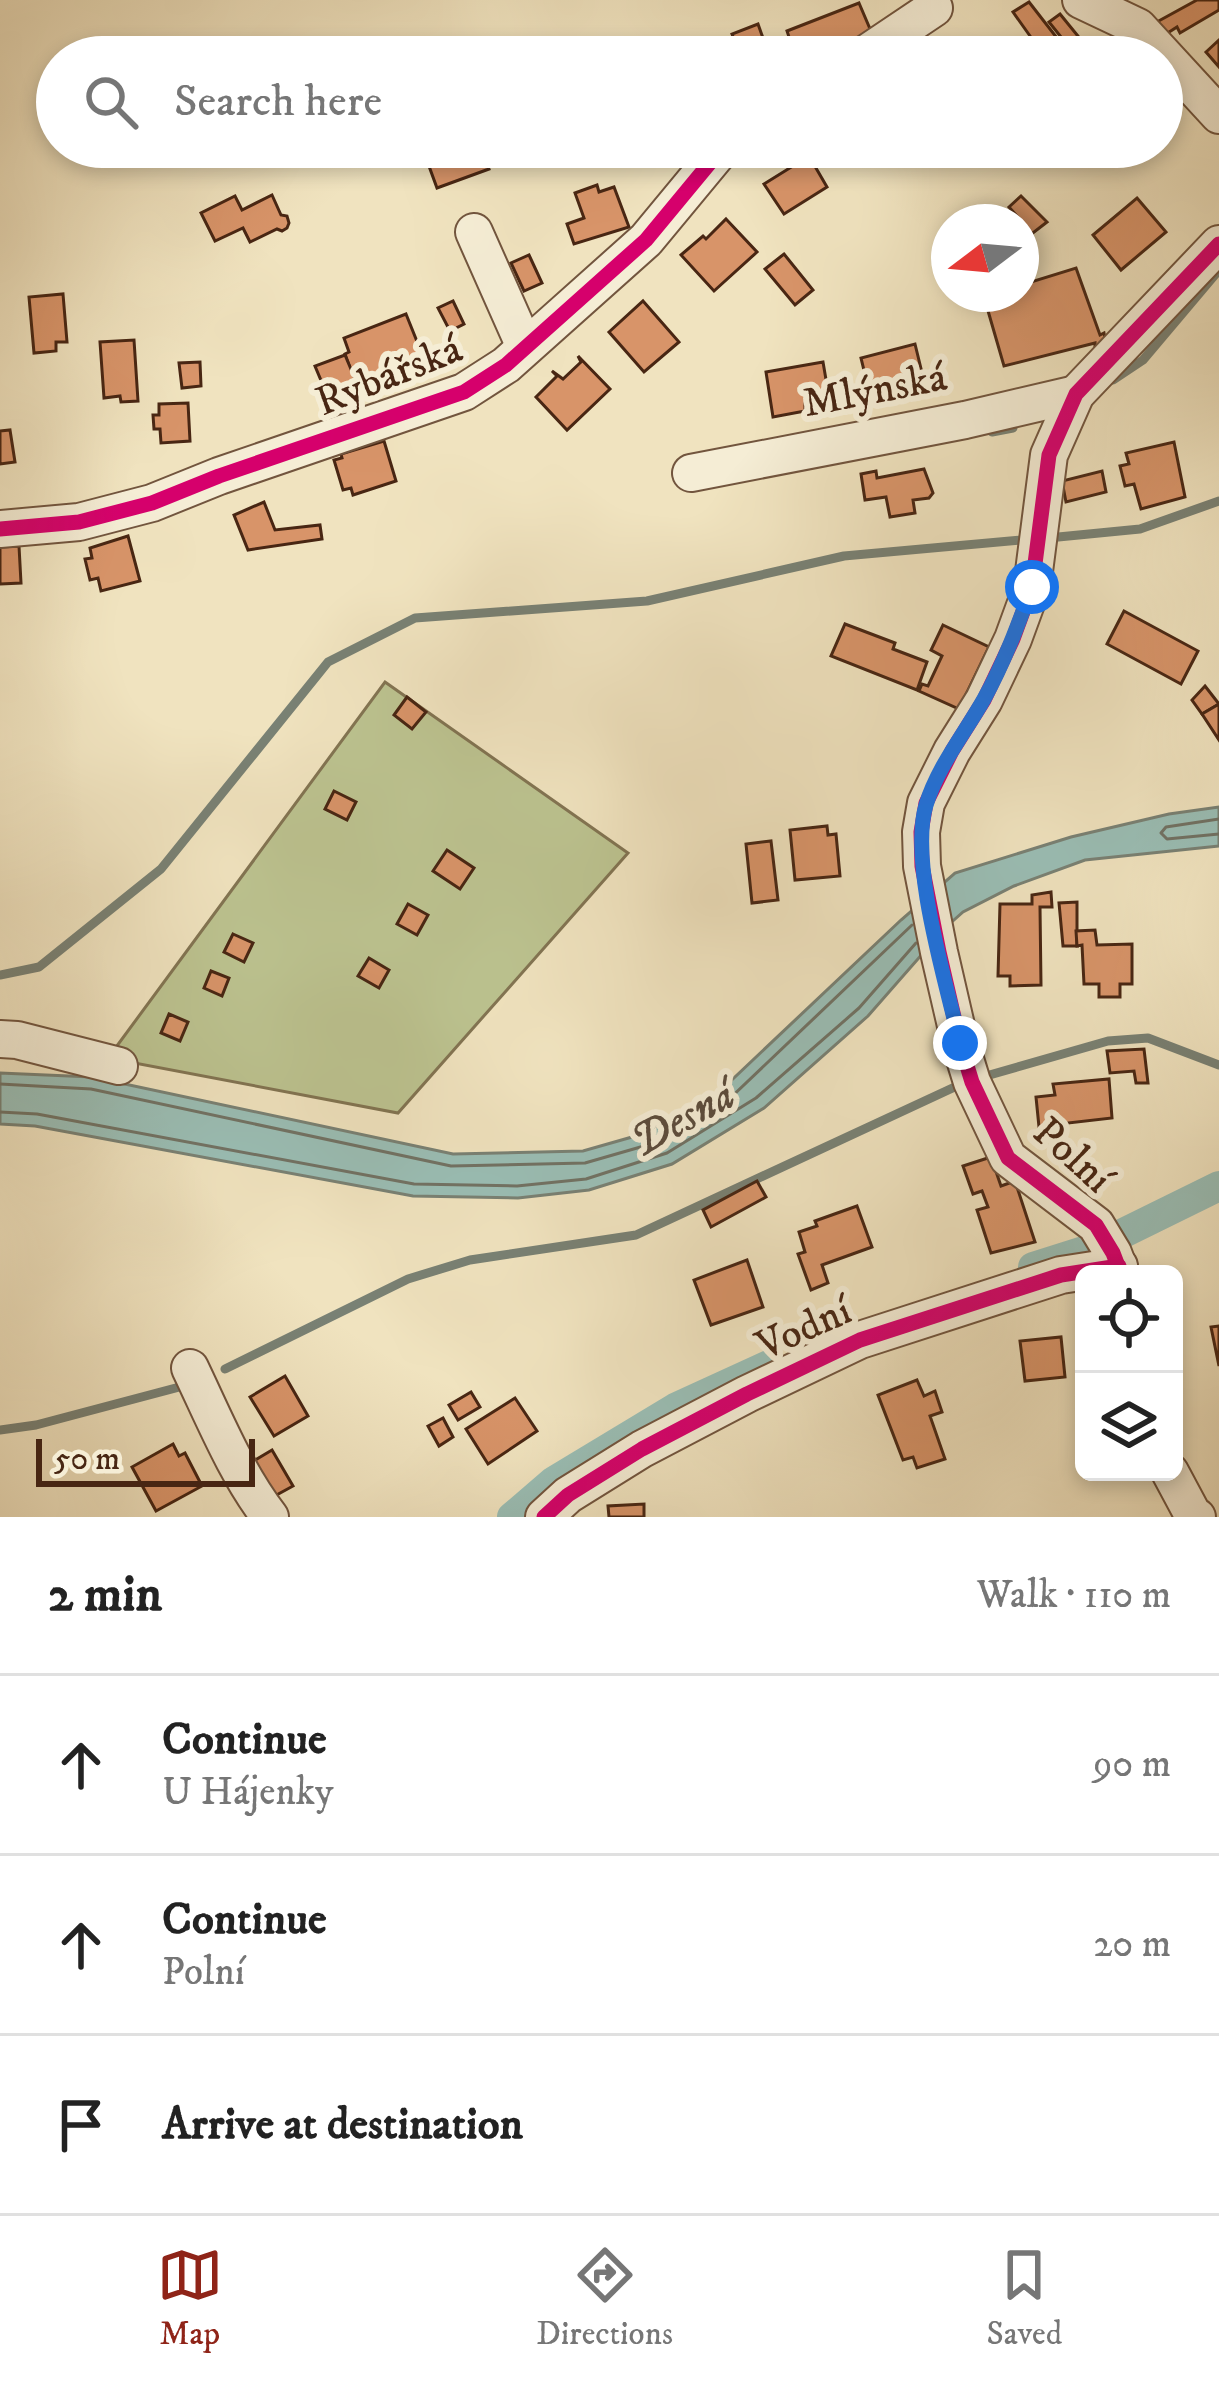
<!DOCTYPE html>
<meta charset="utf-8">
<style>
:root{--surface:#fff;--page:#f6f6f6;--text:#222;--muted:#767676;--line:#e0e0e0;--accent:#8f2418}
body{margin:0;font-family:"IM FELL DW Pica",serif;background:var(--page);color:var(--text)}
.controls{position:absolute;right:36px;bottom:36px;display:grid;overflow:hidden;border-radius:18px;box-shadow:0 6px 18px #0003}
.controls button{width:108px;height:108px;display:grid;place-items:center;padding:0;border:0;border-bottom:3px solid var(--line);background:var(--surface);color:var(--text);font:60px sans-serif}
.compass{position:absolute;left:931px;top:204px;width:108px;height:108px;border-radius:50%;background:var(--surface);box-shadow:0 6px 18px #0003;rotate:254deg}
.scale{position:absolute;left:36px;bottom:30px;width:219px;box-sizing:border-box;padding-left:12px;border:6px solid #482613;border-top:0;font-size:33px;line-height:42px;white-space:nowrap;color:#482613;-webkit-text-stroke:9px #f5edd5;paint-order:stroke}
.stop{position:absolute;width:36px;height:36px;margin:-27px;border:9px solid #1a73e8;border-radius:50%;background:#fff}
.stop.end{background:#1a73e8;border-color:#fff;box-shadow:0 3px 12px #0008}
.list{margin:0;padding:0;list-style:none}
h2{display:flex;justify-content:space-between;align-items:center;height:156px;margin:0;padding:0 48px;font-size:51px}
h2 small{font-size:39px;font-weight:400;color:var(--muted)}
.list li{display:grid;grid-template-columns:78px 1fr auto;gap:36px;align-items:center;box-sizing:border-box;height:180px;padding:0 48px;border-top:3px solid var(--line)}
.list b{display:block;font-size:45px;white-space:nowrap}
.list p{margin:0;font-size:39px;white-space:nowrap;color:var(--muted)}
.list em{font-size:39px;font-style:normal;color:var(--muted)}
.icon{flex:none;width:66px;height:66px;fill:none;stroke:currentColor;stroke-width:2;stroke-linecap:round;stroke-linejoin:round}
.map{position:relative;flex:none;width:1219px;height:1517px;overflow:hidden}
.search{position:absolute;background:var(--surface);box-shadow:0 6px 18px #0003;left:36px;right:36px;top:36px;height:132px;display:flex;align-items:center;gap:30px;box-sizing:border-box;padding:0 42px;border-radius:66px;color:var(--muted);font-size:45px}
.sheet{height:696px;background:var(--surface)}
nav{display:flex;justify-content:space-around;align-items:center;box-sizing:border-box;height:168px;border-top:3px solid var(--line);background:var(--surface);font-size:33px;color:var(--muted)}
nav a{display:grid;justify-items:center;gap:6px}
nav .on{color:var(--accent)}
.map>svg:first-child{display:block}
.green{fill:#bcc390;stroke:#827452;stroke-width:3}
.water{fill:#9abeb5;stroke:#798174;stroke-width:3}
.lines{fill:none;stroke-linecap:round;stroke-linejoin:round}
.shore{stroke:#717264;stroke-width:3}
.stream{stroke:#798174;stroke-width:9}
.canal{stroke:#9abeb5;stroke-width:30}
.building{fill:#d89469;stroke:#482613;stroke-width:3}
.minor-casing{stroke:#72553e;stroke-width:40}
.minor{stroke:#f5edd5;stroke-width:36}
.cycleway-casing{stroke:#f5edd5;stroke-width:22}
.cycleway{stroke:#d6006c;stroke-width:15}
.route{stroke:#1a73e8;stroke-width:15}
.labels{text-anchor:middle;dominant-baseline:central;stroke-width:12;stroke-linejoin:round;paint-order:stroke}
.street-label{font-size:42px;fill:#482613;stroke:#f5edd5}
.water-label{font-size:45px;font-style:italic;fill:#5c4c3c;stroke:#f5edd5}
</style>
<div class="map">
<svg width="1219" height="1517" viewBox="0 0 1219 1517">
<rect width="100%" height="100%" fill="#f0e3bf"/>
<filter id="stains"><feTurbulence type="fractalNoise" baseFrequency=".00167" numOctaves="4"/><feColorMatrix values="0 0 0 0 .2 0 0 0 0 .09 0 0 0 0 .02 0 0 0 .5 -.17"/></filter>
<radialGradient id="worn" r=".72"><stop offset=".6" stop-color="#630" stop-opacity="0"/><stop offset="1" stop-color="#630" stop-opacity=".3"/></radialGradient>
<path class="green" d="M385,682L628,853L398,1113L108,1058Z"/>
<path class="water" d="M1219,807V846L1085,860L1014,886L963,912L945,928L868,1016L764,1108L672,1164L589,1190L518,1198L413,1196L35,1126L0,1124V1073L92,1077L453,1154L583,1151L639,1135L718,1093L901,920L955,873L1071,837L1169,814Z"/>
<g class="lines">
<g class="shore">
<path d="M1219,819L1166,827L1161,833L1167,839L1219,834"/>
<path d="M0,1084L91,1089L451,1166L585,1163L644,1146L725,1103L912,925"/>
<path d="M0,1112L37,1114L414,1184L517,1186L586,1179L667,1153L756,1098L859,1008L916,943"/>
</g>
<g class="stream">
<path d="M1113,380L1143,360L1219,270"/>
<path d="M992,432L1013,428"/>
<path d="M1048,538L1140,529L1219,501"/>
<path d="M0,975L39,967L161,869L328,662L415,618L647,601L844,556L1032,539"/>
<path d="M986,1076L1108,1041L1148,1038L1219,1065"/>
<path d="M225,1369L408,1279L470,1260L636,1235L959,1085"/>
<path d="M0,1430L36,1425L187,1385"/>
</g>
<g class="canal">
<path d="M1033,1267L1093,1248L1219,1186"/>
<path d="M512,1517L554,1481L675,1408L769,1365"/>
</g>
</g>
<g class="building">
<path d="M1197,0H1219V10L1180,33L1177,27L1163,36L1155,23Z"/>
<path d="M1029,2L1057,38L1040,50L1013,12Z"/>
<path d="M859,3L873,36L821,57H741L732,34L758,24L769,55L792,46L787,31Z"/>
<path d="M1060,14L1095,57H1077L1049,22Z"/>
<path d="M1128,34L1146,57H1099Z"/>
<path d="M1219,40V67L1206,52Z"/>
<path d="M422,147H481L489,169L437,188Z"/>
<path d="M708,147L691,167L677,156L684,147Z"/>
<path d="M999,147H1031L1005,159Z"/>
<path d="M809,156L827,187L784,214L764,184Z"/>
<path d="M597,185L599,192L614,187L629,227L574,244L567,224L584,218L575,193Z"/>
<path d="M272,195L281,215L287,216L289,223L287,228L282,231L277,229L250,242L243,228L215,241L201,213L235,196L242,210Z"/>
<path d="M1021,196L1047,222L1029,236L1021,226L1023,223L1009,207Z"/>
<path d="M1137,198L1166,232L1121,270L1093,235Z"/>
<path d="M726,219L757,252L714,291L681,255L703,236L706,239Z"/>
<path d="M784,254L813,290L795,305L765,269Z"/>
<path d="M529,255L542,283L524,291L511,263Z"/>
<path d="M1076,268L1100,335L1104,333L1106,343L1095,347V343L1004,366L984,297L1021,294V285Z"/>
<path d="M63,294L67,342H56V351L34,353L29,297Z"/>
<path d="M453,301L464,324L450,331L438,308Z"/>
<path d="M643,301L679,342L644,372L609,332Z"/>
<path d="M406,314L424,359L356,385L345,354L349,352L344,338Z"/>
<path d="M134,340L138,401L121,402L120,396L104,398L100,342Z"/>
<path d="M915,344L925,385L907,389L908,395L896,398L892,392L871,399L861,358Z"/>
<path d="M345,355L358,386L328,397L315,366Z"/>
<path d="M578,356L610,389L567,430L536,397L557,376L552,371L563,379L581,362Z"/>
<path d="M200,362L201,386L182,388L179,363Z"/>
<path d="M823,362L830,403L805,404V411L773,417L766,372Z"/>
<path d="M188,403L190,441L161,443L160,429H154L153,415H159V404Z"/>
<path d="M10,430L15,462L0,464V431Z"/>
<path d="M384,441L396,481L353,495L351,488L343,490L334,460L342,458L341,454Z"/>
<path d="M1174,442L1185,497L1141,509L1134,484L1125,486L1120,466L1129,464L1126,453Z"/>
<path d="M924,469L933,493L929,498L913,500L915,513L890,517L886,497L865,500L861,474L876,471L877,478Z"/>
<path d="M1102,471L1106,492L1066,502L1062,481Z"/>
<path d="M264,502L275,530L320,525L322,539L248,550L234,515Z"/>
<path d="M128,536L140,581L101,591L98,578L90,580L85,559L92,558L90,548Z"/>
<path d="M19,546L21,583L0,584V547Z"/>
<path d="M1124,611L1198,651L1181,684L1107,644Z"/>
<path d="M845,624L895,643L893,649L927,662L917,690L831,656Z"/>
<path d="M943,625L989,647L959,709L919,691L922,684L928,686L942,656L931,650Z"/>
<path d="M1205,686L1219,704L1202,714L1192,700Z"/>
<path d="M407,697L426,712L412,729L394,715Z"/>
<path d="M1219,704V740L1202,714Z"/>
<path d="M334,791L356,802L347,820L325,809Z"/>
<path d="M827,826L828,835L836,834L840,876L795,880L790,830Z"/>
<path d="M771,841L778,900L752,903L746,844Z"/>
<path d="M447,850L474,868L460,889L433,871Z"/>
<path d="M1051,892L1052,907H1040L1041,985L1010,986V976H998L1000,904H1032V895Z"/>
<path d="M1077,902V946H1079H1063L1059,903Z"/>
<path d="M408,904L428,915L417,935L397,924Z"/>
<path d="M1095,930L1097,945L1132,944V984H1120V997H1099V984H1084L1082,945L1077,946L1076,931Z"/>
<path d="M233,934L253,943L244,962L224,952Z"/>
<path d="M369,958L389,970L379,988L358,976Z"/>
<path d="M211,971L229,978L222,996L204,988Z"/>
<path d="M169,1014L188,1022L180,1041L161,1033Z"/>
<path d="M1144,1049L1148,1083H1136L1134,1071L1110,1073L1107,1051Z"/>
<path d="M1109,1079L1112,1118L1059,1124L1060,1135L1040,1137L1036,1097L1055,1095L1053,1084Z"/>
<path d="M991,1157L1001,1186L1015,1181L1035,1242L991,1253L977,1210L988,1207L982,1191L973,1194L963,1166Z"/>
<path d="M757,1181L766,1197L711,1227L703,1210Z"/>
<path d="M857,1206L872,1247L822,1265L828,1283L811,1290L798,1254L805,1252L799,1232L817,1226L815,1221Z"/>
<path d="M747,1260L763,1307L711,1325L694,1280Z"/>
<path d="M1219,1326V1366L1211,1327Z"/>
<path d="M1061,1337L1065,1377L1025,1381L1020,1341Z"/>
<path d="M285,1376L308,1416L274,1436L250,1397Z"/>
<path d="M917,1380L924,1396L935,1391L942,1412L930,1416L945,1459L917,1468L913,1457L903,1460L878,1395Z"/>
<path d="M471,1392L480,1407L458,1420L449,1405Z"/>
<path d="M515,1398L537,1431L488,1464L466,1429Z"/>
<path d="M443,1418L453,1437L439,1446L428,1426Z"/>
<path d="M173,1444L179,1456L185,1453L202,1486L156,1511L132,1467Z"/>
<path d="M272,1450L293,1486L271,1498L250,1463Z"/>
<path d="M644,1504V1517H609L608,1506Z"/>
</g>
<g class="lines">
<g class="minor-casing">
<g id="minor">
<path d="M1081,0L1138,27L1219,115"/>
<path d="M861,57L934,8"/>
<path d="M474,232L525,347"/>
<path d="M691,473L965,420L1076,394"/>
<path d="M0,529L79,522L152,503L219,476L464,392L506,365L646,240L723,147"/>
<path d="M0,1039L17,1040L119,1066"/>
<path d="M1121,1274L1113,1253L1096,1225L1008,1158L972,1082L960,1043L939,952L922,866L921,832L926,803L952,751L984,700L1013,639L1032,587L1049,455L1076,394L1219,244"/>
<path d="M190,1368C214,1418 236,1473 270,1517"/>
<path d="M1170,1472L1193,1515L1197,1517"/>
<path d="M544,1517L568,1495L642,1449L747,1394L860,1340L1061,1275L1119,1266"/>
</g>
</g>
<use href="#minor" class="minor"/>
<g class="cycleway-casing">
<g id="cycleway">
<path d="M0,529L79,522L152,503L219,476L464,392L506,365L646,240L723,147"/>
<path d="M1121,1274L1113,1253L1096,1225L1008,1158L972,1082L960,1043L939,952L922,866L921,832L926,803L952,751L984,700L1013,639L1032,587L1049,455L1076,394L1219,244"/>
<path d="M544,1517L568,1495L642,1449L747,1394L860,1340L1061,1275L1119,1266"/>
</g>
</g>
<use href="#cycleway" class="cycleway"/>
</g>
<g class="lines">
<path class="route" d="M960,1043C946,982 909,862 926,805C938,766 965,733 984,699C1004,663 1018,625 1032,587"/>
</g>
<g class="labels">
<g class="street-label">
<text transform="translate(389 376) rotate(-22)">Rybářská</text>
<text transform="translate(875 391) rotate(-11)">Mlýnská</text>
<text transform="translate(1072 1156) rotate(42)">Polní</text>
<text transform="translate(804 1329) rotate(-24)">Vodní</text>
</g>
<g class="water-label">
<text transform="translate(683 1119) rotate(-29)">Desná</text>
</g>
</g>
<rect width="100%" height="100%" filter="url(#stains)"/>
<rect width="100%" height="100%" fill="url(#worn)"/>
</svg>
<div class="controls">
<button><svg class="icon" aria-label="locate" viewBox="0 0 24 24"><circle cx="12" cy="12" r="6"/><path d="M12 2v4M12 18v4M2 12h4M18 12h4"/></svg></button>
<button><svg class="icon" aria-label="layers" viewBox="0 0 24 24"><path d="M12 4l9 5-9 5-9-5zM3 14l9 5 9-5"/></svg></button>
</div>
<svg class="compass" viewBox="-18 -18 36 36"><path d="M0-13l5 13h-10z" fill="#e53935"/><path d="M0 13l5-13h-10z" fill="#767676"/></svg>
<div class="scale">50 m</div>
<div class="stop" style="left:1032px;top:587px"></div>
<div class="stop end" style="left:960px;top:1043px"></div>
<div class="search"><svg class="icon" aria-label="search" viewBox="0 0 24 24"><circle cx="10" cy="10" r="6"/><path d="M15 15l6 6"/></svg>Search here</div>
</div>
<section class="sheet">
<h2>2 min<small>Walk · 110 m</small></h2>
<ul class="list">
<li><svg class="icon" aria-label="ahead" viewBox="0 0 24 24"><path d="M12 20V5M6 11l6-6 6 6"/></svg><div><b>Continue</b><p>U Hájenky</p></div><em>90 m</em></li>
<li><svg class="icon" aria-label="ahead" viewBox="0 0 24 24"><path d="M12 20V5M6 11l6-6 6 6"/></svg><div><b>Continue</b><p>Polní</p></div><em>20 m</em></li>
<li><svg class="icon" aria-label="arrive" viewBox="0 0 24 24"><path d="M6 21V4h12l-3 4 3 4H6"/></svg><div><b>Arrive at destination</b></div></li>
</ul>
</section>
<nav>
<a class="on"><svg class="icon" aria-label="map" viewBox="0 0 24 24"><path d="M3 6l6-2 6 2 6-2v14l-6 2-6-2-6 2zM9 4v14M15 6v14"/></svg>Map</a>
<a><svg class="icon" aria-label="directions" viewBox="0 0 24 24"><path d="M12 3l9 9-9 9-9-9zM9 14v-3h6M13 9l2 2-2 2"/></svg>Directions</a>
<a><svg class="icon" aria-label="saved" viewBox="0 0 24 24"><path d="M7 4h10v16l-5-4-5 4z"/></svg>Saved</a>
</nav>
